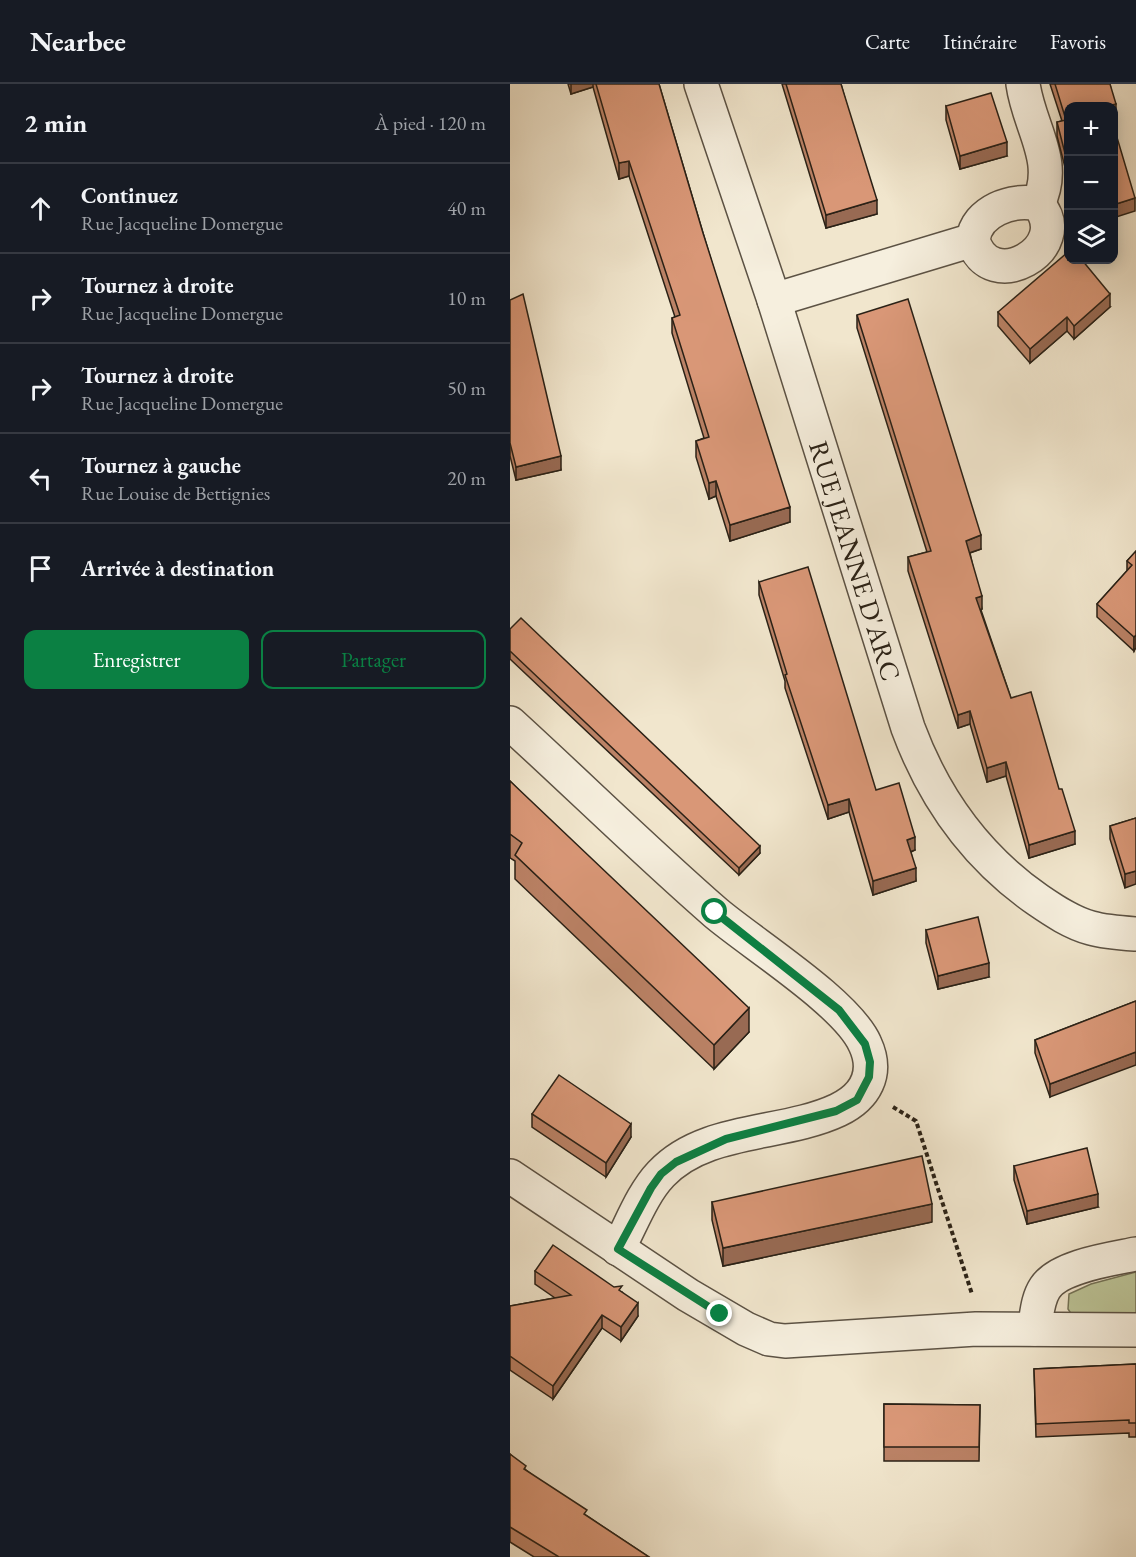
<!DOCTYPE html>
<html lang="fr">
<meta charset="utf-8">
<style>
:root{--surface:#171b24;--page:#20242c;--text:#f1f3f6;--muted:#9ea1a6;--line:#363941;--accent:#0b8043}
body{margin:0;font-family:"EB Garamond",serif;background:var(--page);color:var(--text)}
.controls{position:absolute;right:18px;top:18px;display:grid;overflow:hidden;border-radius:12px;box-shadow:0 3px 15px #0003}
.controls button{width:54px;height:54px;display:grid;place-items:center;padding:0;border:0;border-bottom:2px solid var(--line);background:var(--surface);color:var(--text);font:30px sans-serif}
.stop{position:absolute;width:18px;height:18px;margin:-14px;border:4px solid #0b8043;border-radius:50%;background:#fff}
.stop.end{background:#0b8043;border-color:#fff;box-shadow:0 2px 6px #0008}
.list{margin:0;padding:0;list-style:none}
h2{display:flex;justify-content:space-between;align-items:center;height:78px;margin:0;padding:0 24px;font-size:26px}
h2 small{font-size:20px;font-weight:400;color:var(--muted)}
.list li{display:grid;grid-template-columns:39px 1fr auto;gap:18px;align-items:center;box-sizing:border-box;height:90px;padding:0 24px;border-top:2px solid var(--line)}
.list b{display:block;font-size:22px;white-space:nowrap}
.list p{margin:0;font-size:20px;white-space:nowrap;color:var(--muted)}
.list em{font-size:20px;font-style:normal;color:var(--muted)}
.actions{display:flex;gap:12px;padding:18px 24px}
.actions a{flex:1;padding:14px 0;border:2px solid var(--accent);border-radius:12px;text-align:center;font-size:21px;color:var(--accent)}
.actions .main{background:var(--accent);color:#fff}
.icon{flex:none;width:33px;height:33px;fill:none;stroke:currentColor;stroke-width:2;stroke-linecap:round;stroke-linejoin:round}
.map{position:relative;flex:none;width:626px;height:1473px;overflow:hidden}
header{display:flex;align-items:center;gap:36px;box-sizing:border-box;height:84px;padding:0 30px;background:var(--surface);border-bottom:2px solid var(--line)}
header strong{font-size:28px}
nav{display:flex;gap:33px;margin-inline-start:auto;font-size:21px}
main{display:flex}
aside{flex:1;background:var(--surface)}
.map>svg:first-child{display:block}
.grass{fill:#bcc497;stroke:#737256;stroke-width:1.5}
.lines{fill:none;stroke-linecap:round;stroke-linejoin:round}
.minor-casing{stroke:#5c5244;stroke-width:36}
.path{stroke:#2a2116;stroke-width:4;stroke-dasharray:4.5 3;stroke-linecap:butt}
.minor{stroke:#f6efde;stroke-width:33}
.wall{fill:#bb8266;stroke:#2a2116;stroke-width:1.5}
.shaded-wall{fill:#986a53;stroke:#2a2116;stroke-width:1.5}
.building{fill:#d99777;stroke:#2a2116;stroke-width:1.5}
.route{stroke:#0b8043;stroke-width:8}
.labels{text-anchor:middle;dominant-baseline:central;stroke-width:6;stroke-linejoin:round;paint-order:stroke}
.street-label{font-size:27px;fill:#2a2116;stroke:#f6efde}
</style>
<header>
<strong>Nearbee</strong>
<nav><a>Carte</a><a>Itinéraire</a><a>Favoris</a></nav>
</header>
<main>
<aside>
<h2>2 min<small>À pied · 120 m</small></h2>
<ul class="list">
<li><svg class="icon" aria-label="ahead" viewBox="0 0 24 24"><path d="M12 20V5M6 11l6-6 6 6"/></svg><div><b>Continuez</b><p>Rue Jacqueline Domergue</p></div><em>40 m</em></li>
<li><svg class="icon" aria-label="right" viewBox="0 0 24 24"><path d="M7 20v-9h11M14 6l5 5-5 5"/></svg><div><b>Tournez à droite</b><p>Rue Jacqueline Domergue</p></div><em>10 m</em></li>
<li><svg class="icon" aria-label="right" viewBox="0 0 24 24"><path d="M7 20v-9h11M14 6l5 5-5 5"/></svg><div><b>Tournez à droite</b><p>Rue Jacqueline Domergue</p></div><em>50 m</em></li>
<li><svg class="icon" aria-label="left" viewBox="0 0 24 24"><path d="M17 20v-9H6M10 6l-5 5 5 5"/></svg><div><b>Tournez à gauche</b><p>Rue Louise de Bettignies</p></div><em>20 m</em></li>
<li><svg class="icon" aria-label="arrive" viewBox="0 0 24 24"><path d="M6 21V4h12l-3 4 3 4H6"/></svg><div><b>Arrivée à destination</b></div></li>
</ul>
<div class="actions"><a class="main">Enregistrer</a><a>Partager</a></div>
</aside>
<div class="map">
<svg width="626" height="1473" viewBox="0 0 626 1473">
<rect width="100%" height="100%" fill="#f1e6cd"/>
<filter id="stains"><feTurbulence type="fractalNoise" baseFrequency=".00333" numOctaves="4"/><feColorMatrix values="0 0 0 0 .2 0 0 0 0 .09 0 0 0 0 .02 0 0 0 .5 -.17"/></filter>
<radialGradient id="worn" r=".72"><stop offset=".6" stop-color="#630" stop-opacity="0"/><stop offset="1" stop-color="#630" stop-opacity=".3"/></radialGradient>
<path class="grass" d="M626,1188V1235L564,1234L558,1225L559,1210L581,1200Z"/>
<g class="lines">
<g class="minor-casing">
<g id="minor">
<path id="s1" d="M191,0L264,216L398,644C424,714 466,773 528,816C544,827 562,839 581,844C595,848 611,849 626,850"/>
<path d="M513,0C519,44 549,77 528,120"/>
<path d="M264,216L463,156C466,127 503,114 528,120C566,164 479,213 463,156"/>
<path d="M0,639C69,702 136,768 206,829C244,861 337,919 355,960C369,990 355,1013 328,1026C273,1052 195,1043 151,1090C132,1110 121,1141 108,1165"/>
<path d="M0,1092L178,1211L236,1245L259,1255L275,1257L466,1245L626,1246"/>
<path d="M524,1245C527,1232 527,1216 535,1204C549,1182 602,1175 626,1170"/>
</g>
</g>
<path class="path" d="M383,1023L406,1037L462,1210"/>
<use href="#minor" class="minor"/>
</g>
<g class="wall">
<path d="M58,0H149L193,149L280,438L220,457L206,412L199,415L186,373V357L194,354L162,249V234L165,233L119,92L109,95L83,3L61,10Z"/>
<path d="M272,0H331L367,130L316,144Z"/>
<path d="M540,0H600L606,33L603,34V22H558V95L547,52V38L552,37Z"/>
<path d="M436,22L497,72L450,85L436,36Z"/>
<path d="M0,216L51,386L6,396L0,372Z"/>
<path d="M600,223L564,255L557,247L520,279L488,242V228Z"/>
<path d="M347,231L471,465L460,469L472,525L471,526L501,614L565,760L519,774L496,692L477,698L460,640L448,644L398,487V473L417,468L347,244Z"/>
<path d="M626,467L624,567L587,533V520L617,487V477Z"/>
<path d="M249,498L366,706L405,766L401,768L406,797L363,811L339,728L318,735L275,604V597L249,511Z"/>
<path d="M0,545L250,769L229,791L0,575Z"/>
<path d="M0,697L239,948L204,985L5,795V777L0,774Z"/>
<path d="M626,734L615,804L600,755V742Z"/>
<path d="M416,846L479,893L428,905L416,859Z"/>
<path d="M626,917L540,1013L525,969V956Z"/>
<path d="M22,1030L121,1053L96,1093L22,1043Z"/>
<path d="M504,1082L588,1123L517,1140L504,1096Z"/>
<path d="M202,1118L422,1138L213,1182L202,1136Z"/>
<path d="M25,1187L112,1208L128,1232L111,1257L92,1244L43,1315L0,1286V1222L45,1214L25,1200Z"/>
<path d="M626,1280V1353H619V1349L526,1353L524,1285Z"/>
<path d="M374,1320L470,1321L469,1377H374Z"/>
<path d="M0,1370L16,1386L77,1432L139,1473H24L0,1458Z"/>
</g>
<g class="shaded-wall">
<path d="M61,0H83V3L61,10Z"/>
<path d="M606,20V33L603,34V22H598Z"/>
<path d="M497,58V72L450,85V72Z"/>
<path d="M119,77V92L109,95V79Z"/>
<path d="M625,114V127L603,134V121Z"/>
<path d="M367,116V130L316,144V131Z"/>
<path d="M600,210V223L564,255V242Z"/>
<path d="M557,233V247L520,279V265Z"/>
<path d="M51,372V386L6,396V383Z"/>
<path d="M206,397V412L199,415V399Z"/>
<path d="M280,423V438L220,457V441Z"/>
<path d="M471,451V465L456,470V457Z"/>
<path d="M472,512V525L466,527V514Z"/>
<path d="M626,551V564L624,567V553Z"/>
<path d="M460,627V640L448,644V631Z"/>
<path d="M496,678V692L477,698V684Z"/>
<path d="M339,715V728L318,735V721Z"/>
<path d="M565,747V760L519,774V761Z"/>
<path d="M405,753V766L397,769V756Z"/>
<path d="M250,762V769L229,791V784Z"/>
<path d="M406,784V797L363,811V797Z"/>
<path d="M626,787V800L615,804V790Z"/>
<path d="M479,879V893L428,905V892Z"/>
<path d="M239,924V948L204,985V961Z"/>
<path d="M626,968V981L540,1013V1000Z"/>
<path d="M121,1040V1053L96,1093V1079Z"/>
<path d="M588,1110V1123L517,1140V1127Z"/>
<path d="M422,1120V1138L213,1182V1164Z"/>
<path d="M128,1219V1232L111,1257V1243Z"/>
<path d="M92,1231V1244L43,1315V1302Z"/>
</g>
<g class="building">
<path d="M86,0H149L193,149L280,423L220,441L206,397L199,399L186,357L199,353L162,234L170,231L119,77L109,79Z"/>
<path d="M276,0H331L367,116L316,131Z"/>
<path d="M545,0H600L606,20L598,22H558V81L547,38L556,36Z"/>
<path d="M481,9L497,58L450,72L436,22Z"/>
<path d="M603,40L625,114L603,121Z"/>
<path d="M558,168V176H572L600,210L564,242L557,233L520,265L488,228Z"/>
<path d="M13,210L51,372L6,383L0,359V216Z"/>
<path d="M398,215L471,451L456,457L472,512L466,514L501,614L521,608L549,705H552L565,747L519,761L496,678L477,684L460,627L448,631L398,473L421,467L347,231Z"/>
<path d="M626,467V551L624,553L587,520L622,481L617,477Z"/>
<path d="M298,483L366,706L389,699L405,753L397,756L406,784L363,797L339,715L318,721L275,591L277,590L249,498Z"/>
<path d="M11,534L250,762L229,784L0,567V545Z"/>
<path d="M0,697L239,924L204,961L5,771L12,759L0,750Z"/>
<path d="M626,734V787L615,790L600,742Z"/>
<path d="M468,833L479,879L428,892L416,846Z"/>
<path d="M626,917V968L540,1000L525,956Z"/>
<path d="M49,991L121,1040L96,1079L22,1030Z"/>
<path d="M577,1064L588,1110L517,1127L504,1082Z"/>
<path d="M412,1072L422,1120L213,1164L202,1118Z"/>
<path d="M43,1161L104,1203L112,1202L109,1206L128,1219L111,1243L92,1231L43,1302L0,1272V1222L61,1211L25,1187Z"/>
<path d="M626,1280V1339H619V1336L526,1340L524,1285Z"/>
<path d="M374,1320L470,1321L469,1363H374Z"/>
<path d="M0,1370L16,1382L14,1385L77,1426L74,1430L139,1473H49L0,1443Z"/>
</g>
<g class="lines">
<path class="route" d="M205,828L329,926L355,960L360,978L359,993L347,1016L326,1027L216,1055L166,1078L151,1090L141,1104L108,1165L210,1230"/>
</g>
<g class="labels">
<g class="street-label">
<text stroke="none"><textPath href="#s1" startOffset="501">RUE JEANNE D'ARC</textPath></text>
</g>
</g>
<rect width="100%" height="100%" filter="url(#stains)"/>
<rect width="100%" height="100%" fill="url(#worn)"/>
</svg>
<div class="controls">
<button>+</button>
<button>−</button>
<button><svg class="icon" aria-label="layers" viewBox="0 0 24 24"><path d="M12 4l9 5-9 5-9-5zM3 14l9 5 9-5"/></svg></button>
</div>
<div class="stop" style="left:205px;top:828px"></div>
<div class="stop end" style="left:210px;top:1230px"></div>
</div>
</main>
